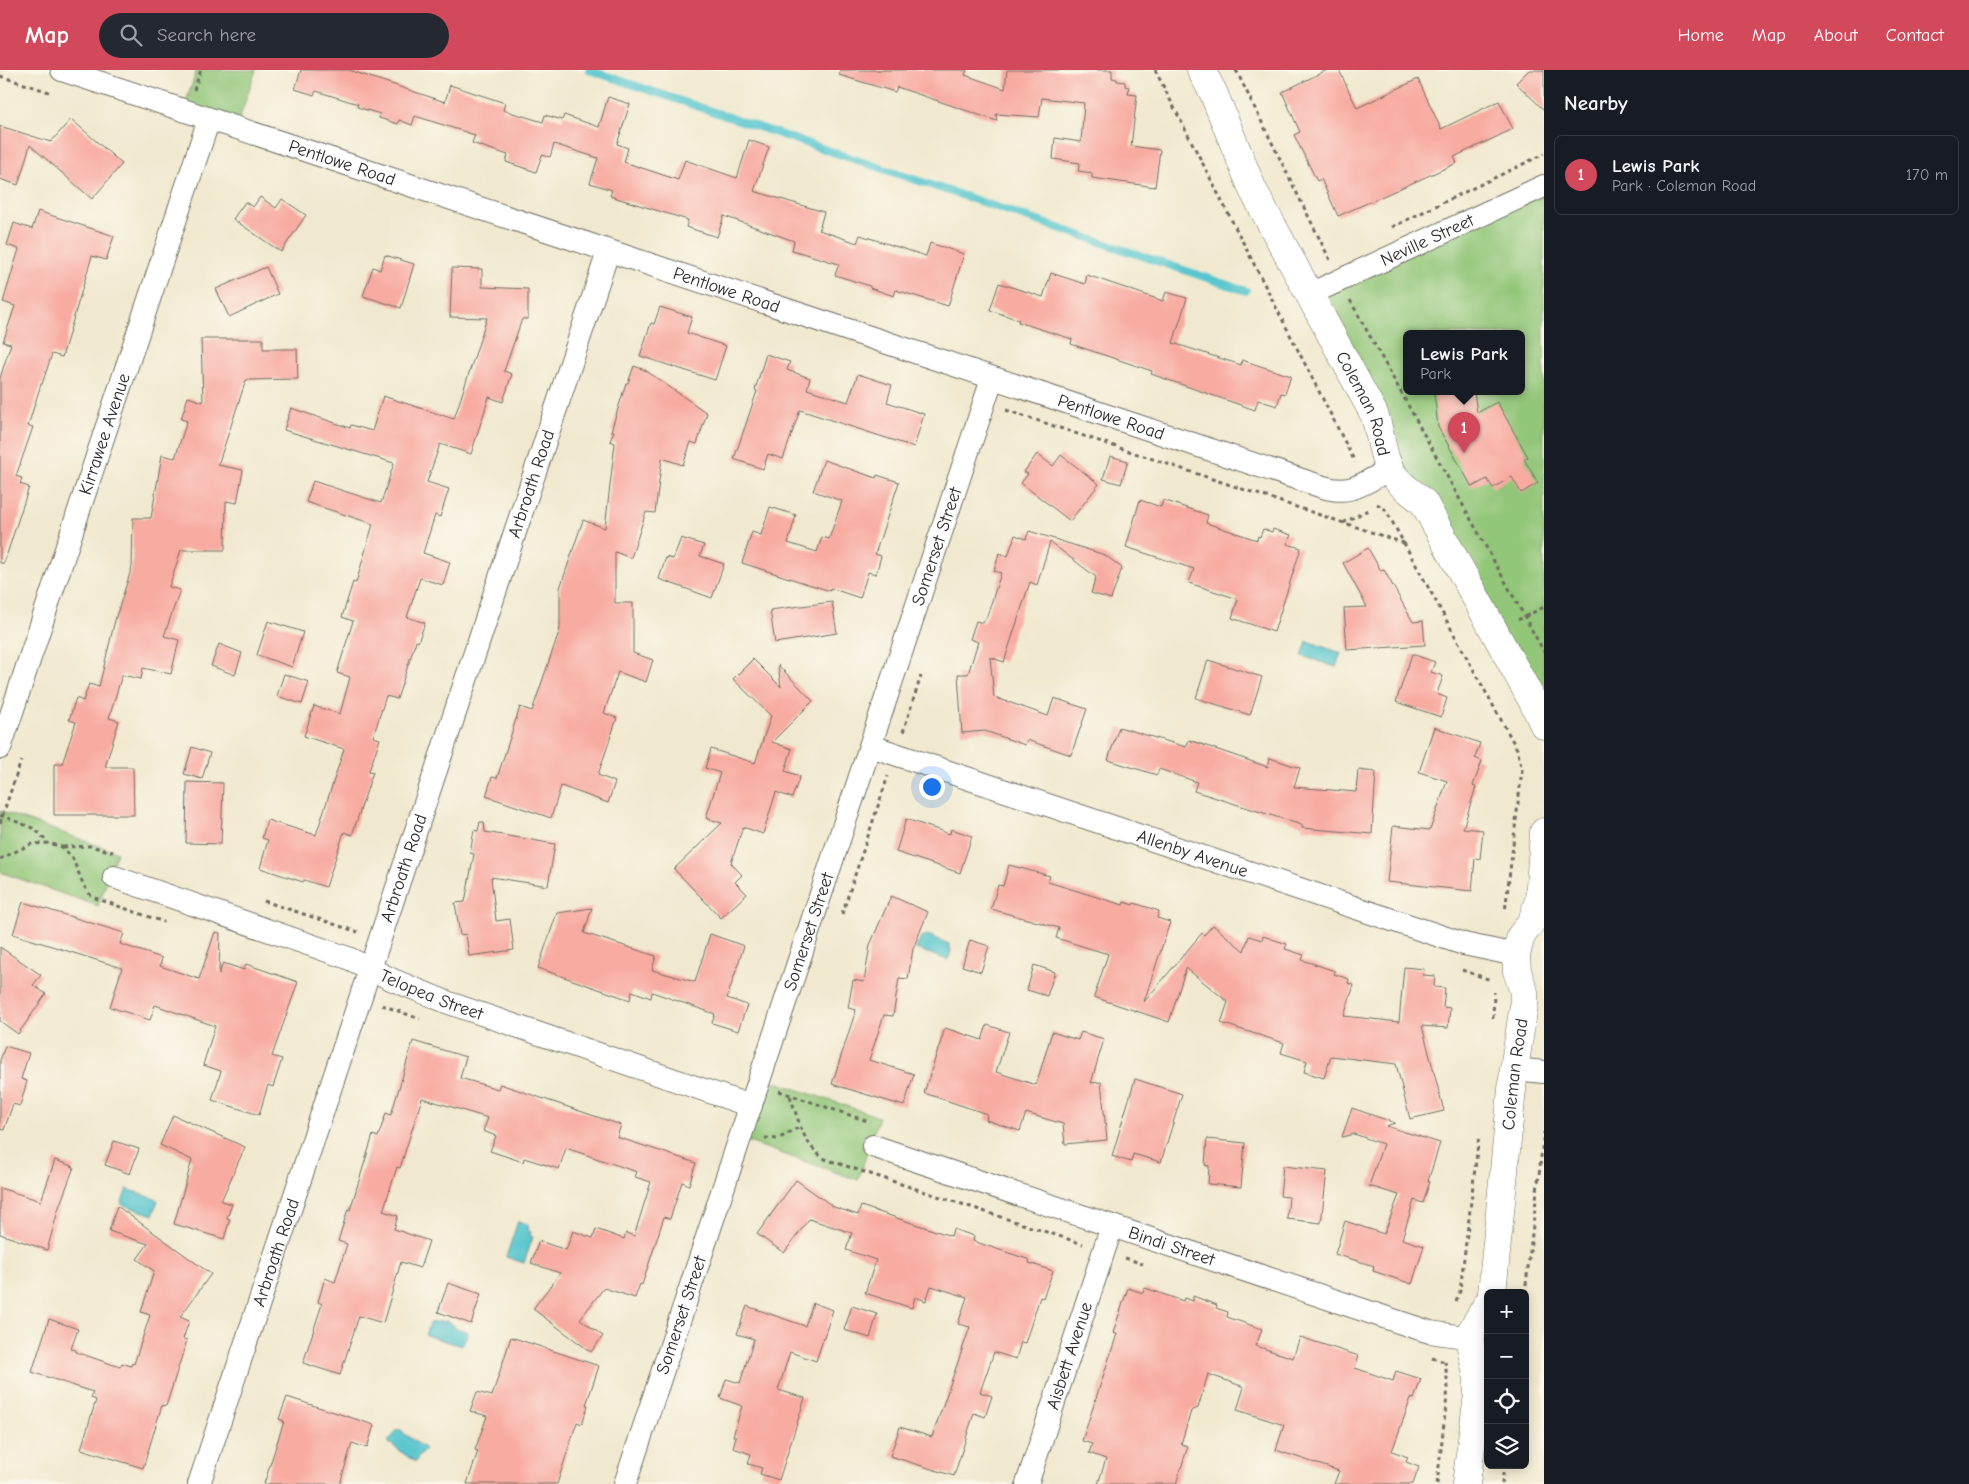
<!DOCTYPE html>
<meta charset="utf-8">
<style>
:root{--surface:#171b24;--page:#242831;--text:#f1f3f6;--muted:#9ea1a6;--line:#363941;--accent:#d1495b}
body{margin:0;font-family:"Comic Neue",sans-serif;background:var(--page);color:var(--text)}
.controls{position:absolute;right:15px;bottom:15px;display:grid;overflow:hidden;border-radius:8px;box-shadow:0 2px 12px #0003}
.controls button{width:45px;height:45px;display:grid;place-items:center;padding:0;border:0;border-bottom:1px solid var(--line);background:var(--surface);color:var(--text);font:25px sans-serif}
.you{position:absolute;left:931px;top:716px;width:18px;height:18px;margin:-12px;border:4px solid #fff;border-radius:50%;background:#1a73e8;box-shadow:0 0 0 8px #1a73e833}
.badge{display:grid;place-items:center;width:32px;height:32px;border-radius:50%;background:var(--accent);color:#fff;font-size:16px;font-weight:700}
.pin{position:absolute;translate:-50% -41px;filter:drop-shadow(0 1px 2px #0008)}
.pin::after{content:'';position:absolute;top:26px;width:18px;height:15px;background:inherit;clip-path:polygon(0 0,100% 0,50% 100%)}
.popup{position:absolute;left:1403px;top:260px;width:122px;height:65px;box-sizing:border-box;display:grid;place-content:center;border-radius:8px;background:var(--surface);filter:drop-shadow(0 1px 4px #0005);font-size:16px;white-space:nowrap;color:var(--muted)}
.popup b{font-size:19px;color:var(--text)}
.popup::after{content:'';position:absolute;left:50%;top:100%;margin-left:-10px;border:10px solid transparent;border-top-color:var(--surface)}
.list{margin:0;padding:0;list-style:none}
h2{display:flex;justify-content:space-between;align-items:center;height:65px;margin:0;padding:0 20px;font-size:21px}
h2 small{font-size:16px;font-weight:400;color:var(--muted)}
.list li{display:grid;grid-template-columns:32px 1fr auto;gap:15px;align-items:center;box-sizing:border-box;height:80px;margin:0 10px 10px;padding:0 10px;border:1px solid var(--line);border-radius:8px}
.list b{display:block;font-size:19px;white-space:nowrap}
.list p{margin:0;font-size:16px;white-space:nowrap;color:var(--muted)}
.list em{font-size:16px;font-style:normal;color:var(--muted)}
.icon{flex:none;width:28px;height:28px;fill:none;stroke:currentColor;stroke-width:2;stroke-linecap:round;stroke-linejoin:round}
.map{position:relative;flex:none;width:1544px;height:1414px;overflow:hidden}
header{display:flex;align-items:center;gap:30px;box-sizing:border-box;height:70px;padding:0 25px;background:var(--accent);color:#fff}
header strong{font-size:24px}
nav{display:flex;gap:28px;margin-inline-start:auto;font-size:18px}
.search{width:350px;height:45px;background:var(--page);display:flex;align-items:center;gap:12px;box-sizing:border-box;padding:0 18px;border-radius:28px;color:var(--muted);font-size:19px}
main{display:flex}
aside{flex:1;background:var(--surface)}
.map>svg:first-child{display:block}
.green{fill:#92c678;stroke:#5e7852;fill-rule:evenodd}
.water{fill:#58c6ce;stroke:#42787c}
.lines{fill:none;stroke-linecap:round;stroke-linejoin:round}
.stream{stroke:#58c6ce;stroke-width:8}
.building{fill:#f8aba1}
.street-casing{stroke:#706e64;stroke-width:24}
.secondary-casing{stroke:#706e64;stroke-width:29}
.path{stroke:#706e64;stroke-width:3;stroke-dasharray:4 4;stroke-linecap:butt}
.street{stroke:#fff;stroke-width:22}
.secondary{stroke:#fff;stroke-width:28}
.labels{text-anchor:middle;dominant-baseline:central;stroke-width:5;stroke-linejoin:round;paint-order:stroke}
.street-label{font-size:18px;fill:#2b2b2b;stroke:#fbf7ec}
</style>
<header>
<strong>Map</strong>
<div class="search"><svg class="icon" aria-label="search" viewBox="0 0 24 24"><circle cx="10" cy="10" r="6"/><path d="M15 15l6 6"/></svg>Search here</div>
<nav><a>Home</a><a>Map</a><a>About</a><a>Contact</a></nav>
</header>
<main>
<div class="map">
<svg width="1544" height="1414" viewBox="0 0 1544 1414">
<rect width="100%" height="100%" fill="#fbf7ec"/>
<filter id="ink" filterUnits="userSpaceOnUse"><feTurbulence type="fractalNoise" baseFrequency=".02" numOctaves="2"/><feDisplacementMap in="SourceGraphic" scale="10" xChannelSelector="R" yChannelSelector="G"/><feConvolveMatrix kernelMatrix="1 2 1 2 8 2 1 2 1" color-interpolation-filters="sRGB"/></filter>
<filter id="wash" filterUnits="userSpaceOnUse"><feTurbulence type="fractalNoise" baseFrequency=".0096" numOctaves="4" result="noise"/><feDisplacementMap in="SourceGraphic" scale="20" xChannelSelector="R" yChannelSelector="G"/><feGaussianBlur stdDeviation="1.12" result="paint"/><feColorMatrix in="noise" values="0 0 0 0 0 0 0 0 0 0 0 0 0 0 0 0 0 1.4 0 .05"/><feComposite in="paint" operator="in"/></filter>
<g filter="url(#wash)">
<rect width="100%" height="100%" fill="#f1e9cf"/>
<g class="green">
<path d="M197,0H256L236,58L183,40Z"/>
<path d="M1544,115V655L1310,224ZM1406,264H1522V322H1406Z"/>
<path d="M0,741L117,782L98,836L0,802Z"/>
<path d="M761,1007L879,1047L858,1110L740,1069Z"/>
</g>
<g class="water">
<path d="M1307,571L1341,583L1336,597L1302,586Z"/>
<path d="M928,865L949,874L951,881L948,890L916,879L921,867Z"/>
<path d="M127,1119L158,1130L153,1145L121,1134Z"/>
<path d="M518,1151L528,1155L527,1160L531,1162L530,1166L533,1167L524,1193L506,1187Z"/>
<path d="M447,1251L456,1258L468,1262L462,1276L425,1265L429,1253Z"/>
<path d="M398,1359L425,1379L415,1392L388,1372Z"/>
</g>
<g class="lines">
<path class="stream" d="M589,0L1246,221"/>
</g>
<g id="blocks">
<g class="building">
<path d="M301,0H349L445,32L450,15L505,33L503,40L543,52L545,45L562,50L564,45L599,57L608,27L630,34L617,74L628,78L624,92L678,110L685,90L737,108L749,70L769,77L754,121L824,142L819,160L857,173L860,165L926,186L930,173L964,184L948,236L896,220L894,226L870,218V216L835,205L839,194L792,180L794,171L724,146L717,167L686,157L688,150L610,126L612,120L590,113L598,88L554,74L550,87L542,85L536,102L506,92L508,85L472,73L475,65L415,46L412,55L399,50L398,54L379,48L380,44L357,37L358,34L316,21L314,25L295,19Z"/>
<path d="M840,0H967L965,5L1005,19L1007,0H1112V8L1117,9V11L1125,12V16L1129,17L1128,24L1137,25L1131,76L1160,80L1155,117L1092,108V103L1078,101L1080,93L1053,89L1055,68L1081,72L1084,33L1042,28L1039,47L996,44L997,51L897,17L895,22L839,5Z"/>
<path d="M1327,0H1339L1357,38L1418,9L1441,59L1499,31L1513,59L1454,87L1457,93L1338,146L1321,109L1317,111L1294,65L1300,62L1282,22Z"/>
<path d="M1529,0H1544V40L1516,13Z"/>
<path d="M71,49L122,94L92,129L30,75L18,115L0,109V56L51,72Z"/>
<path d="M260,127L276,138L282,129L306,145L281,182L233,149L245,132L253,137Z"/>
<path d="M38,141L114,166L106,190L92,186L62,287L52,284L42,314H41L28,356L33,357L16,406L22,408L20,414L29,417L4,493H0V308L11,274L3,272L15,236L3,232L19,179L7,175L14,153L32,159Z"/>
<path d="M385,185L414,194L401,238L363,226L373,197L380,200Z"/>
<path d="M266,197L278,224L229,247L216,219Z"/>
<path d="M452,198L482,199V217L528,219V249H522L504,301L512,304L503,332L489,327L471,384L440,374L427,412L449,419L440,447L435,445L423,483L450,492L443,515L420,508L407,547L425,553L418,572L416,571L397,629L386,626L373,667L380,669L369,701L373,702L352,765L344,762L326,817L304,810L303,812L260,798L268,770L262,768L267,750L316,765L344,679L304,666L314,636L340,644L350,607L337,603L353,551L342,547L353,512L356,513L373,454L306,432L313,411L381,433L394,393L284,360L291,338L350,358L351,355L372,361L383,326L454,349L487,248L450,247Z"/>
<path d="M1051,203L1085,214L1087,205L1163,231L1166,222L1187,228L1173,273L1241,295L1242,290L1291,306L1285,324L1281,323L1277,336L1258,330L1255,340L1151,304L1152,301L1071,274L1072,269L1018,252L1019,250L990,240L999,213L1043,227Z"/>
<path d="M660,237L692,247L687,263L726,276L715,310L640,286L651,253L654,254Z"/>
<path d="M201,269H263V279H297L298,309L246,310L218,395L243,400L237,433L226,431L225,480H181L169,517L180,520L164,566L179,570L171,604L143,598L141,609L122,605L109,648L119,651L105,697H133L134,745H54V694H62L76,652L69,650L76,628L83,631L89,614L99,617L115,550L132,497L133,448H151L162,385L175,388L187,351L181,349L188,327L203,332Z"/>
<path d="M766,284L790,292L787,300L810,308L807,319L848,332L858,304L892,315L887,332L924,344L914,377L800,340L783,389L768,384L763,399L734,389L757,321L755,320Z"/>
<path d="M634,296L645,300L707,343L697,374L691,372L683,395L662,388L655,443L646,442L631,488L615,482V533H633V583L653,590L646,612L618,602L604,643L617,648L598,705L615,712L608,733L561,716L551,748L486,726L492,707L497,708L520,637L532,641L560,559V518L583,450L605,458L615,373L610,371L614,361H611L626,313H628Z"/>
<path d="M1434,322H1474L1477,343L1497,332L1528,387L1524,389L1538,413L1521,423L1512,407L1493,418L1487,409L1472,417L1438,357Z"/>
<path d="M1037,384L1053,396L1061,385L1099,414L1070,451L1021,413L1028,404L1024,402Z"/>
<path d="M1110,386L1128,391L1121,414L1103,409Z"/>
<path d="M824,390L876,408L877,405L899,412L875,484L881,486L876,504L868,502L860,528L830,518V521L742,493L752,462L761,465L770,437L796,445L788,473L817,482L822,467L829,469L842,431L813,421Z"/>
<path d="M1140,430L1161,437L1163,430L1208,445L1206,453L1257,470L1258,466L1260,467L1263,459L1272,462L1273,459L1291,465L1287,474L1301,478L1274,562L1232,548L1238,529L1189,513L1194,499L1126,477Z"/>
<path d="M1029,461L1105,485L1122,498L1111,529L1091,523L1096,507L1050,472L1037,515L1030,512L1004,592L990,587L994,627L1048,646L1054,628L1087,639L1071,685L1027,670L1025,675L985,661L962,663L958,604H968L978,572L970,569L976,551L983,553L987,546L1001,503L994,501L999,483L1008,486L1015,465L1026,469Z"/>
<path d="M681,468L704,475L700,486L724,494L712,528L659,509L666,487L673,489Z"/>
<path d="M1368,478L1381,501L1384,500L1413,552L1423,551L1425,575L1347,580L1344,538L1367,537L1343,493Z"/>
<path d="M832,532L837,563L775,573L770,540Z"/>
<path d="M268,551L303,562L292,597L257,585Z"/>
<path d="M219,574L242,583L235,605L211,596Z"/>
<path d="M1412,584L1435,592L1431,602L1443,606L1437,624L1447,628L1441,647L1396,632Z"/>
<path d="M753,589L781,617L778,595L813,631L772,672L792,679L785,701L800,706L792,728L776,722L763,764L743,757L731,793L742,805L735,812L747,824L721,848L674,799L722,753L706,748L720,703L705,698L711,679L755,693L771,646L733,609Z"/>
<path d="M1208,590L1262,607L1250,645L1196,628Z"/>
<path d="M284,604L309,612L302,634L277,626Z"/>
<path d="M1119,657L1186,677L1189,670L1268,697L1270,688L1300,698L1294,717L1356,722L1358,700L1376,702L1372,764L1302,758V755L1194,721L1197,712L1159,699L1157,705L1108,690Z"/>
<path d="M1434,657L1480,673L1475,688L1482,691L1473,716L1476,717L1463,758L1483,760L1480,789L1475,788L1472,821L1387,812L1393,756L1430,760L1447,711L1419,702Z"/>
<path d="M192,677L210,683L202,709L184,704Z"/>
<path d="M187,712L223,713L221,774L186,773Z"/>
<path d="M906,749L950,764L951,759L972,766L960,803L896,782Z"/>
<path d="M480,752H484L485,762L555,774L548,816L491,807L496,851L510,849L514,880L469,886L466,864L460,865L455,833L465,832L474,784L470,783L474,760L478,761Z"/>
<path d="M1009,795L1050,806L1048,812L1123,835L1124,832L1133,835L1134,833L1159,841L1157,848L1170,852L1144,932L1202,863L1204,865L1213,855L1244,881L1249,866L1262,870L1263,866L1287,874L1285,879L1304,885L1302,890L1335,901L1334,904L1349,909L1348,913L1354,915L1344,946L1399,952L1404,897L1424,899L1423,905L1435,906L1434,917L1445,918L1443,937L1450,938L1448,958L1422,956L1444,1041L1410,1049L1396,994L1331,986L1324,1008L1304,1002L1307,991L1281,983L1284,973L1221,953L1228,932L1186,898L1169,952L1094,927L1108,884L1056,868L1059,858L991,839L998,815L1003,816Z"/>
<path d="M891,826L928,842L913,879L908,909L899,908L893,946L884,945L869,990L914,1004L904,1036L832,1014L856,940L848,938L853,910L864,912L870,875Z"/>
<path d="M23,832L124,863L120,874L162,888L160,896L199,909L215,862L220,863L219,904L223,893L244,900L246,894L298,912L272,986L282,989L273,1017L268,1015L259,1045L212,1030L221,1001L203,995L215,956L155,935L150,950L110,937L122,898L13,864Z"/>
<path d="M592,838L584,863L656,886L652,900L695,912L710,864L744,876L727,928L747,935L738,961L712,953L715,944L652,922L651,928L632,921L630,930L538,898L557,843Z"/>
<path d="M970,870L989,876L981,902L962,896Z"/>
<path d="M0,877L41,905L33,915L46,924L18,964L0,951Z"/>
<path d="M1034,895L1055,902L1047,926L1027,920Z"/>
<path d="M987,955L1009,962L996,1002L1036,1015L1052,962L1078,970L1081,962L1104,969L1091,1013L1101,1012L1107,1070L1065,1074L1063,1054L1026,1043L1020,1061L986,1050L987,1044L924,1023L945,958L982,970Z"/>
<path d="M413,971L466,987L460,1008L498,1019L500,1014L621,1055L617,1067L696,1093L689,1115L682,1112L670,1149L664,1147L642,1215L640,1214L635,1228L604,1218L580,1249L603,1266L591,1282L533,1239L560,1203L531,1193L539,1171L566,1180L573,1161L593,1168L596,1159L624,1169L626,1163L634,1166L651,1112L635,1107L637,1102L566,1078L559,1099L524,1088L523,1092L490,1081L496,1066L483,1061L488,1048L422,1028L400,1098L397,1097L383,1141L398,1146L394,1159L429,1171L420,1198L401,1192L383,1253L359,1246L340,1305L303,1293L322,1234L318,1232L325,1208L335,1212L347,1174L338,1171L348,1139L350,1140L373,1065L378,1067L386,1043L391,1045Z"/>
<path d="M5,976L29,983L21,1009L27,1011L20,1036L13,1034L4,1060L0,1059V990Z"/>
<path d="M1135,1009L1182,1024L1161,1092L1133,1084L1131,1092L1112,1086Z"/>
<path d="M1352,1038L1395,1053L1386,1056L1440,1073L1428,1111H1430L1423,1133L1414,1130L1402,1169L1424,1176L1412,1214L1373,1201L1374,1196L1335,1184L1345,1151L1384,1164L1399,1125L1369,1116L1383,1074L1354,1064L1342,1067Z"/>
<path d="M173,1045L245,1077L221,1131L232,1134L227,1148L230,1149L224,1169L174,1154L192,1090L160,1075Z"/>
<path d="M1207,1069L1245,1073L1241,1117L1208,1114L1209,1096L1205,1095Z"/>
<path d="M114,1071L139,1079L130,1104L105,1095Z"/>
<path d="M55,1090L74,1097L59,1137L47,1180L0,1164V1118L41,1131Z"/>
<path d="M1283,1096L1327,1101L1321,1153L1287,1149L1289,1127L1280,1126Z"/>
<path d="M796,1110L834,1137L858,1145L861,1136L951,1166L953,1159L974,1166L973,1171L1030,1190L1029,1193L1053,1201L1043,1228L1040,1227L1025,1273L1021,1272L1016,1289L994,1282L980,1322L992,1326L985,1347L974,1343L954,1406L890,1386L900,1357L932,1367L970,1257L958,1254L967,1227L931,1216L926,1231L915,1227L912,1238L865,1223L876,1190L846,1180L852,1163L809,1149L784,1183L757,1164Z"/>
<path d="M117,1136L211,1204L180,1247L189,1251L183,1269L187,1270L166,1336L162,1335L143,1398L81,1379L96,1330L91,1328L93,1322L32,1302L49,1249L78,1259L71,1279L76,1280V1282L120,1297L122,1293L131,1296L132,1293L134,1294L150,1245L141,1242L154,1201L137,1189L148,1174L109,1161Z"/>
<path d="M448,1213L481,1224L471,1254L438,1242Z"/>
<path d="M1128,1218L1143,1223L1145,1218L1183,1231L1184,1228L1193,1231V1226L1217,1235L1216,1238L1228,1242L1227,1247L1262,1259L1256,1276L1293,1288L1300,1267L1359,1286L1355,1298L1393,1311L1396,1301L1421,1309L1414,1329L1411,1328L1392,1381L1408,1387L1406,1392L1419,1397L1413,1414H1334L1339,1401L1276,1380L1284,1355L1237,1340L1244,1317L1208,1304L1198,1338L1191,1341L1181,1374L1188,1376L1176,1414H1098L1106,1389L1089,1383L1092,1374L1082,1371L1117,1264L1113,1263Z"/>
<path d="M813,1233L833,1240L816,1291L790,1282L778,1320L805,1328L779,1410L760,1404L762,1398L748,1394L751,1384L733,1378L736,1366H733L742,1336L720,1328L726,1309L740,1313L754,1269L737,1264L747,1236L805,1256Z"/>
<path d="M852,1236L877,1244L870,1268L844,1260Z"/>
<path d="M511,1267L599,1296L586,1335H588L582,1354L577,1352L557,1414H467L478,1381L475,1380L487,1346L470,1341L477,1322L492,1326Z"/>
<path d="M287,1327L374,1355L367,1378L352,1373L340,1414H264L284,1351L279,1349Z"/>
</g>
</g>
</g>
<g filter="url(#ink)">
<use href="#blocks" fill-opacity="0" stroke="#706e64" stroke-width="1"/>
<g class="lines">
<g class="street-casing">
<g id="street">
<path id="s1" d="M62,0L1323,417C1352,426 1365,412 1390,399"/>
<path id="s2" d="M1310,224L1544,116"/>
<path id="s3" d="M871,676L1464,874L1516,885"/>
<path id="s4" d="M0,678L209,49"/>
<path id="s5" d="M114,807L348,888L393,910L449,933L751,1036"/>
<path d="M1514,999L1544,1002"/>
<path id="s6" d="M873,1076L1414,1257L1430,1262L1471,1268"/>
<path id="s7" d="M199,1414L608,182"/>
<path id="s8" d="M625,1414L992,309"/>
<path id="s9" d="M1027,1414L1112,1156"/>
</g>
</g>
<g class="secondary-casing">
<g id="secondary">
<path id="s10" d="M1201,0L1213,22L1253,120L1374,344C1382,365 1381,389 1395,407C1403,418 1415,424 1424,433L1532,630L1544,655"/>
<path id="s11" d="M1492,1223L1514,999L1524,935V922L1517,901L1516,885L1521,866L1532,851L1539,830L1544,762"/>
<path d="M1466,1414L1478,1325V1309L1470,1273L1472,1260L1488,1233"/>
</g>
</g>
<g class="path">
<path d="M1155,0L1355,392"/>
<path d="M1236,0L1330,190"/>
<path d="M0,6L49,22"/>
<path d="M194,20L201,0"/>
<path d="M1392,157L1544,84"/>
<path d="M1350,230L1544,582"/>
<path d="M1006,340L1404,473"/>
<path d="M1377,434L1384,438L1388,444L1517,679L1522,700L1505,842"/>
<path d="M1343,453L1368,440"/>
<path d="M1518,550L1544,537"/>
<path d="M903,662L921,606"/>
<path d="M0,745L35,759L48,773"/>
<path d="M0,753L21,691"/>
<path d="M63,777L90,776L113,782"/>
<path d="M0,789L31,774L49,773L62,777L72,787L84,816L92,827L164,852"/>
<path d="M264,831L358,862"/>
<path d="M842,844L888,706"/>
<path d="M1462,900L1491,910"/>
<path d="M382,935L420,949"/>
<path d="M1493,948L1494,922"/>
<path d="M779,1021L870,1052"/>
<path d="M790,1026C799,1050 802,1074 825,1089L1083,1174"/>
<path d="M765,1068L778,1069L801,1056"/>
<path d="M1125,1188L1143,1194"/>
<path d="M1525,1223L1544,1062"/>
<path d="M1456,1231L1460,1221L1479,1066"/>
<path d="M1432,1288L1445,1292"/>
<path d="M1437,1414L1448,1318L1445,1291"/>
<path d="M1502,1414L1504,1395"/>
</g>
<use href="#street" class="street"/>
<use href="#secondary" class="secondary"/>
</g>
</g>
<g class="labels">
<g class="street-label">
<text stroke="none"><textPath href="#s1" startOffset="295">Pentlowe Road</textPath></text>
<text stroke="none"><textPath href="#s2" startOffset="129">Neville Street</textPath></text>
<text stroke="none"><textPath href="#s1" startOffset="700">Pentlowe Road</textPath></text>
<text stroke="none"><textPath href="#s10" startOffset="372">Coleman Road</textPath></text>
<text stroke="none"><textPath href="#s1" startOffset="1105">Pentlowe Road</textPath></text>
<text stroke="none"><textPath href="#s4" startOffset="331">Kirrawee Avenue</textPath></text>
<text stroke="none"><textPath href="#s7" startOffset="1054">Arbroath Road</textPath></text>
<text stroke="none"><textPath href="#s8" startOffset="988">Somerset Street</textPath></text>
<text stroke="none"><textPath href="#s3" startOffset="339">Allenby Avenue</textPath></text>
<text stroke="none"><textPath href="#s7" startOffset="649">Arbroath Road</textPath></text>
<text stroke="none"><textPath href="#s8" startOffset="582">Somerset Street</textPath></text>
<text stroke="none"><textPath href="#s5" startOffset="339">Telopea Street</textPath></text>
<text stroke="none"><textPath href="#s11" startOffset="220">Coleman Road</textPath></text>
<text stroke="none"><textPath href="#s6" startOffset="315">Bindi Street</textPath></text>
<text stroke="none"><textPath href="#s7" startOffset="244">Arbroath Road</textPath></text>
<text stroke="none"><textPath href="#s8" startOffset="178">Somerset Street</textPath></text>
<text stroke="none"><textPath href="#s9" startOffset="135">Aisbett Avenue</textPath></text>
</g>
</g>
</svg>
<div class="controls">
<button>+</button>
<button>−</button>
<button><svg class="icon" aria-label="locate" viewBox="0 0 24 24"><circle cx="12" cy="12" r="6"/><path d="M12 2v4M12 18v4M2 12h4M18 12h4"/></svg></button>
<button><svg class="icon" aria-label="layers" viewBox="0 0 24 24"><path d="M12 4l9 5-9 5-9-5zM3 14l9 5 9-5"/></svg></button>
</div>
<div class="you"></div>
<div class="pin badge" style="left:1464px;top:383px">1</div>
<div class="popup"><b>Lewis Park</b>Park</div>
</div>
<aside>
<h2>Nearby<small></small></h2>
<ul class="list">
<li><span class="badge">1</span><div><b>Lewis Park</b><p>Park · Coleman Road</p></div><em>170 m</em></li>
</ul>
</aside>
</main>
